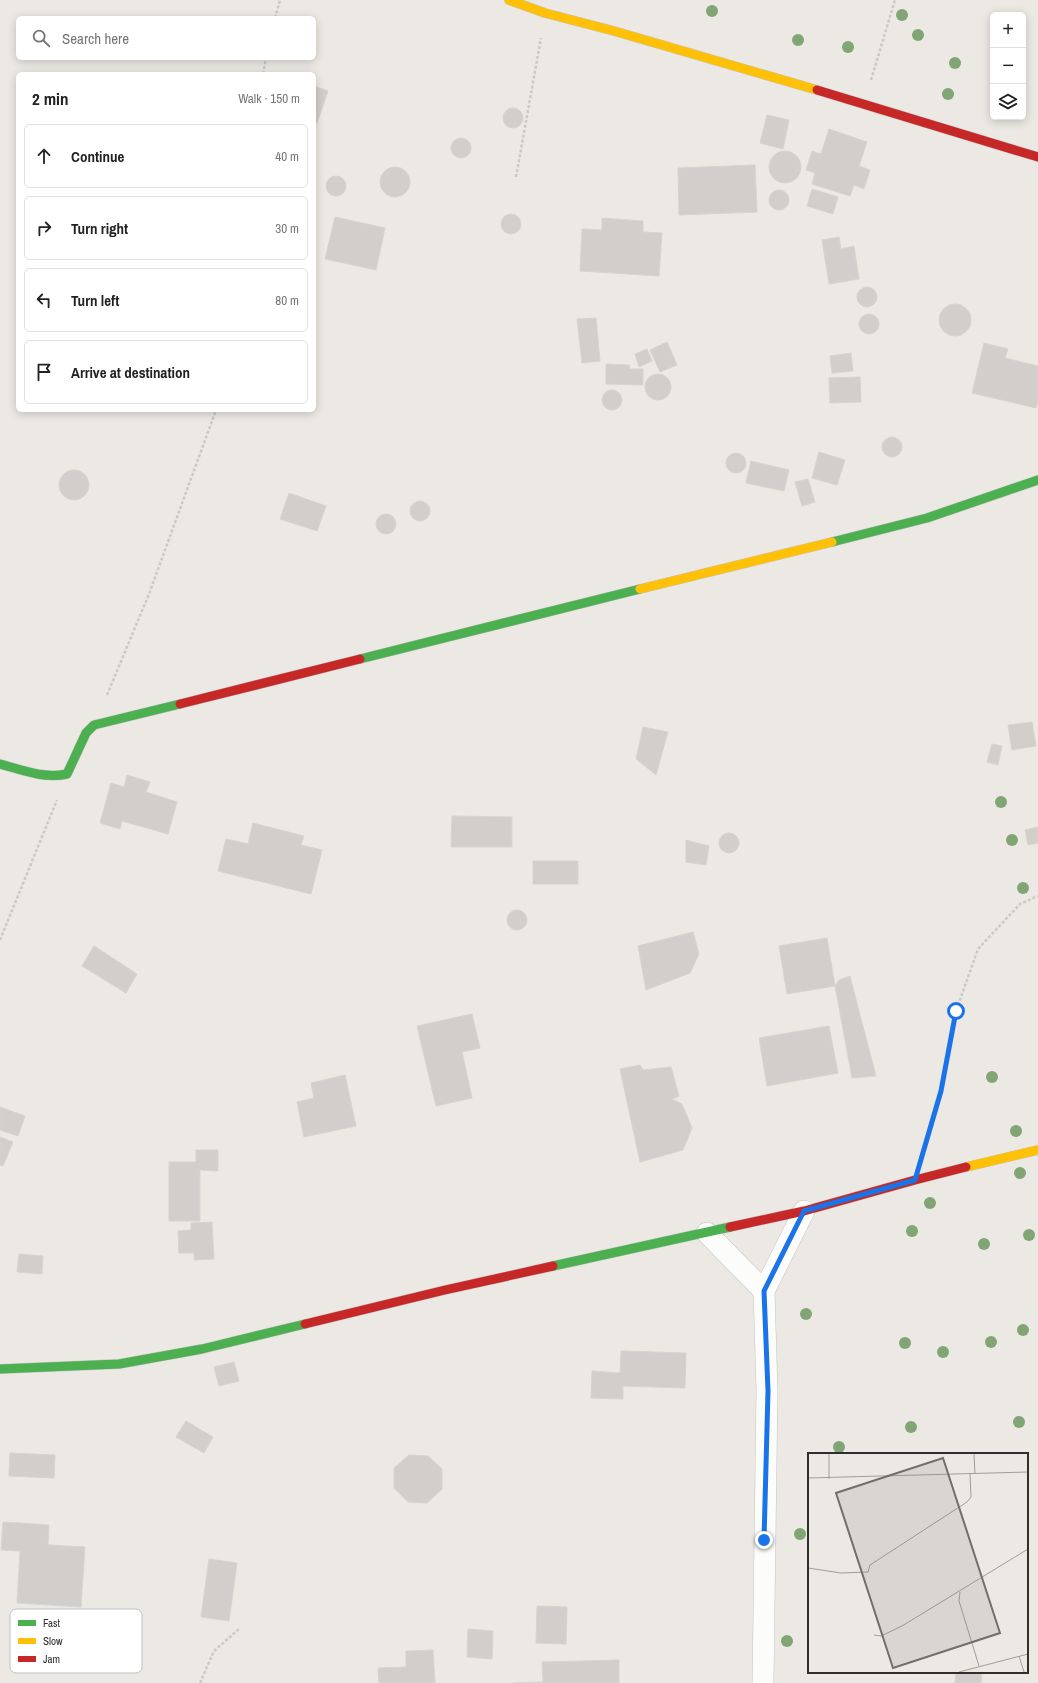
<!DOCTYPE html>
<meta charset="utf-8">
<style>
:root{--surface:#fff;--page:#f6f6f6;--text:#222;--muted:#767676;--line:#e0e0e0}
body{margin:0;font-family:"Archivo Narrow",sans-serif;background:var(--page);color:var(--text)}
.controls{position:absolute;right:12px;top:12px;display:grid;overflow:hidden;border-radius:6px;box-shadow:0 2px 10px #0003}
.controls button{width:36px;height:36px;display:grid;place-items:center;padding:0;border:0;border-bottom:1px solid var(--line);background:var(--surface);color:var(--text);font:20px sans-serif}
.stop{position:absolute;width:12px;height:12px;margin:-9px;border:3px solid #1a73e8;border-radius:50%;background:#fff}
.stop.end{background:#1a73e8;border-color:#fff;box-shadow:0 1px 4px #0008}
.list{margin:0;padding:0;list-style:none}
h2{display:flex;justify-content:space-between;align-items:center;height:52px;margin:0;padding:0 16px;font-size:17px}
h2 small{font-size:13px;font-weight:400;color:var(--muted)}
.list li{display:grid;grid-template-columns:26px 1fr auto;gap:12px;align-items:center;box-sizing:border-box;height:64px;margin:0 8px 8px;padding:0 8px;border:1px solid var(--line);border-radius:6px}
.list b{display:block;font-size:15px;white-space:nowrap}
.list em{font-size:13px;font-style:normal;color:var(--muted)}
.icon{flex:none;width:22px;height:22px;fill:none;stroke:currentColor;stroke-width:2;stroke-linecap:round;stroke-linejoin:round}
.map{position:relative;flex:none;width:1038px;height:1683px;overflow:hidden}
.search{position:absolute;background:var(--surface);box-shadow:0 2px 10px #0003;left:16px;top:16px;width:300px;height:44px;display:flex;align-items:center;gap:10px;box-sizing:border-box;padding:0 14px;border-radius:6px;color:var(--muted);font-size:15px}
.panel{position:absolute;background:var(--surface);box-shadow:0 2px 10px #0003;left:16px;top:72px;width:300px;height:340px;border-radius:6px}
.map>svg:first-child{display:block}
.building{fill:#d1cecb;stroke:#d7d4d0}
.lines{fill:none;stroke-linecap:round;stroke-linejoin:round}
.street-casing{stroke:#c5c4c5;stroke-width:22}
.fast-casing{stroke:#c5c4c5;stroke-width:10}
.slow-casing{stroke:#c5c4c5;stroke-width:10}
.jam-casing{stroke:#c5c4c5;stroke-width:10}
.path{stroke:#c9c9c8;stroke-width:2.5;stroke-dasharray:3 2;stroke-linecap:butt}
.street{stroke:#fcfcfb;stroke-width:21}
.fast{stroke:#4caf50;stroke-width:9}
.slow{stroke:#ffc107;stroke-width:9}
.jam{stroke:#c62828;stroke-width:9}
.tree{fill:#82a575}
.route{stroke:#1a73e8;stroke-width:5}
.inset-road{fill:none;stroke:#a09e9b;stroke-width:1}
.view{fill:#706f6e;fill-opacity:0.15;stroke:#706f6e;stroke-width:2}
.inset-edge{fill:none;stroke:#2e2e2e;stroke-width:2}
.key{fill:#fff;stroke:#c0c0c0;stroke-width:1}
.key-label{font-size:11px;fill:#2e2e2e}
</style>
<div class="map">
<svg width="1038" height="1683" viewBox="0 0 1038 1683">
<rect width="100%" height="100%" fill="#ece8e4"/>
<g class="building">
<path d="M314,86L328,91L317,123L314,122Z"/>
<circle cx="513" cy="118" r="10"/>
<path d="M767,115L789,120L783,149L760,143Z"/>
<path d="M829,129L867,142L859,166L870,170L864,189L854,185L850,196L812,184L815,173L806,170L812,151L821,154Z"/>
<circle cx="461" cy="148" r="10"/>
<circle cx="785" cy="167" r="16"/>
<path d="M755,165L757,212L679,215L678,168Z"/>
<circle cx="395" cy="182" r="15"/>
<circle cx="336" cy="186" r="10"/>
<path d="M812,189L838,197L833,214L807,206Z"/>
<circle cx="779" cy="200" r="10"/>
<circle cx="511" cy="224" r="10"/>
<path d="M335,217L385,228L376,270L325,259Z"/>
<path d="M602,218L643,221V232L662,233L659,276L580,271L582,229L602,230Z"/>
<path d="M839,237L841,249L854,246L859,279L829,284L822,240Z"/>
<circle cx="867" cy="297" r="10"/>
<circle cx="955" cy="320" r="16"/>
<circle cx="869" cy="324" r="10"/>
<path d="M596,318L600,361L582,363L577,319Z"/>
<path d="M667,342L677,365L660,372L650,350Z"/>
<path d="M984,343L1008,349L1005,358L1038,366V401L1036,408L972,393Z"/>
<path d="M647,349L652,361L639,367L635,354Z"/>
<path d="M851,353L853,371L832,373L830,356Z"/>
<path d="M606,364L630,365L629,369H643V385L606,384Z"/>
<circle cx="658" cy="387" r="13"/>
<path d="M860,377L861,402L830,403L829,378Z"/>
<circle cx="612" cy="400" r="10"/>
<circle cx="892" cy="447" r="10"/>
<path d="M819,452L845,460L837,485L812,478Z"/>
<circle cx="736" cy="463" r="10"/>
<path d="M751,461L789,470L784,491L746,483Z"/>
<circle cx="74" cy="485" r="15"/>
<path d="M808,479L815,502L802,506L795,482Z"/>
<path d="M289,493L326,506L317,531L280,519Z"/>
<circle cx="420" cy="511" r="10"/>
<circle cx="386" cy="524" r="10"/>
<path d="M1032,722L1036,746L1012,750L1008,725Z"/>
<path d="M643,727L668,732L656,775L636,759Z"/>
<path d="M992,744L1002,746L998,765L987,762Z"/>
<path d="M127,775L150,782L146,792L177,802L168,834L122,821L120,829L100,823L111,783L124,787Z"/>
<path d="M452,816L512,817V847H451Z"/>
<path d="M253,823L304,836L301,845L322,850L311,894L218,871L226,839L248,844Z"/>
<path d="M1038,827V843L1028,845L1025,830Z"/>
<circle cx="729" cy="843" r="10"/>
<path d="M686,840L709,846L706,865L686,862Z"/>
<rect x="533" y="861" width="45" height="23"/>
<circle cx="517" cy="920" r="10"/>
<path d="M693,932L699,954L690,973L646,990L638,946Z"/>
<path d="M827,938L835,986L787,994L779,946Z"/>
<path d="M94,946L137,974L126,993L82,966Z"/>
<path d="M850,976L861,1019L876,1076L852,1078L835,986L839,980Z"/>
<path d="M472,1014L480,1048L462,1052L472,1098L436,1106L417,1026Z"/>
<path d="M829,1026L838,1073L767,1086L759,1038Z"/>
<path d="M640,1065L643,1070L671,1067L679,1096L672,1099L682,1104L692,1128L683,1150L640,1162L620,1069Z"/>
<path d="M345,1075L356,1126L304,1137L297,1102L314,1098L311,1083Z"/>
<path d="M0,1107L25,1116L18,1136L0,1130Z"/>
<path d="M0,1137L13,1142L3,1166L0,1165Z"/>
<path d="M196,1150H218V1171L200,1170V1221H169V1162H196Z"/>
<path d="M212,1222L214,1259L194,1260V1253H179L178,1231L191,1230V1223Z"/>
<path d="M19,1254L43,1256L42,1274L17,1272Z"/>
<path d="M621,1351L686,1353L685,1388L623,1386V1399L591,1398L592,1371L620,1373Z"/>
<path d="M234,1362L239,1381L219,1386L214,1367Z"/>
<path d="M186,1421L213,1437L204,1453L176,1437Z"/>
<path d="M10,1453L55,1455L54,1478L9,1476Z"/>
<path d="M409,1455L428,1456L442,1469V1489L427,1503L408,1502L394,1488V1468Z"/>
<path d="M3,1522L49,1525L48,1545L85,1547L81,1607L17,1603L20,1551L1,1550Z"/>
<path d="M209,1559L237,1563L229,1621L201,1617Z"/>
<path d="M537,1606L567,1607L566,1644L536,1643Z"/>
<path d="M468,1629L493,1631L492,1659L467,1657Z"/>
<path d="M433,1650L435,1683H379L378,1668L406,1667V1651Z"/>
<path d="M619,1660V1683H513L543,1682L542,1662Z"/>
<path d="M956,1672H982L981,1683H955Z"/>
</g>
<g class="lines">
<g class="street-casing">
<g id="street">
<path d="M707,1233L764,1291"/>
<path d="M763,1683L767,1391L764,1291L804,1211"/>
</g>
</g>
<g class="fast-casing">
<g id="fast">
<path d="M832,542L927,518L1038,480"/>
<path d="M360,659L640,589"/>
<path d="M0,764C22,770 44,779 67,774L86,733L94,725L180,704"/>
<path d="M553,1266L730,1227"/>
<path d="M0,1369L119,1364L202,1349L305,1324"/>
</g>
</g>
<g class="slow-casing">
<g id="slow">
<path d="M509,0L545,13L614,31L817,90"/>
<path d="M640,589L832,542"/>
<path d="M966,1167L1038,1150"/>
</g>
</g>
<g class="jam-casing">
<g id="jam">
<path d="M817,90L1038,157"/>
<path d="M180,704L360,659"/>
<path d="M730,1227L804,1211L915,1180L966,1167"/>
<path d="M305,1324L445,1290L553,1266"/>
</g>
</g>
<g class="path">
<path d="M275,18L280,0"/>
<path d="M263,74L266,58"/>
<path d="M871,80L895,0"/>
<path d="M516,177L541,38"/>
<path d="M107,695L149,594L216,410"/>
<path d="M0,940L57,800"/>
<path d="M923,1151L941,1091L956,1011L978,949L1020,904L1038,896"/>
<path d="M200,1683L214,1651L240,1628"/>
</g>
<use href="#street" class="street"/>
<use href="#fast" class="fast"/>
<use href="#slow" class="slow"/>
<use href="#jam" class="jam"/>
</g>
<g class="tree">
<circle cx="712" cy="11" r="6"/>
<circle cx="902" cy="15" r="6"/>
<circle cx="918" cy="35" r="6"/>
<circle cx="798" cy="40" r="6"/>
<circle cx="848" cy="47" r="6"/>
<circle cx="955" cy="63" r="6"/>
<circle cx="948" cy="94" r="6"/>
<circle cx="1001" cy="802" r="6"/>
<circle cx="1012" cy="840" r="6"/>
<circle cx="1023" cy="888" r="6"/>
<circle cx="992" cy="1077" r="6"/>
<circle cx="1016" cy="1131" r="6"/>
<circle cx="1020" cy="1173" r="6"/>
<circle cx="930" cy="1203" r="6"/>
<circle cx="912" cy="1231" r="6"/>
<circle cx="1029" cy="1235" r="6"/>
<circle cx="984" cy="1244" r="6"/>
<circle cx="806" cy="1314" r="6"/>
<circle cx="1023" cy="1330" r="6"/>
<circle cx="991" cy="1342" r="6"/>
<circle cx="905" cy="1343" r="6"/>
<circle cx="943" cy="1352" r="6"/>
<circle cx="1019" cy="1422" r="6"/>
<circle cx="911" cy="1427" r="6"/>
<circle cx="839" cy="1447" r="6"/>
<circle cx="800" cy="1534" r="6"/>
<circle cx="787" cy="1641" r="6"/>
</g>
<g class="lines">
<path class="route" d="M764,1540L768,1391L764,1291L804,1211L915,1180L941,1091L956,1011"/>
</g>
<g transform="translate(808 1453)">
<rect width="220" height="220" fill="#ece8e4"/>
<path class="inset-road" d="M166,1L167,21M0,25L220,19M21,26V1M0,115L33,120L60,119L62,112L159,49L163,44L162,21M152,139L151,148L171,213M66,182L73,183L94,173L220,96M211,203L216,219M151,219L220,201"/>
<path class="view" d="M135,5L192,180L85,215L28,40Z"/>
<rect width="220" height="220" class="inset-edge"/>
</g>
<rect x="10" y="1609" width="132" height="64" rx="6" class="key"/>
<rect x="18" y="1620" width="18" height="6" fill="#4caf50"/>
<rect x="18" y="1638" width="18" height="6" fill="#ffc107"/>
<rect x="18" y="1656" width="18" height="6" fill="#c62828"/>
<g class="key-label">
<text x="43" y="1627">Fast</text>
<text x="43" y="1645">Slow</text>
<text x="43" y="1663">Jam</text>
</g>
</svg>
<div class="controls">
<button>+</button>
<button>−</button>
<button><svg class="icon" aria-label="layers" viewBox="0 0 24 24"><path d="M12 4l9 5-9 5-9-5zM3 14l9 5 9-5"/></svg></button>
</div>
<div class="stop" style="left:956px;top:1011px"></div>
<div class="stop end" style="left:764px;top:1540px"></div>
<div class="search"><svg class="icon" aria-label="search" viewBox="0 0 24 24"><circle cx="10" cy="10" r="6"/><path d="M15 15l6 6"/></svg>Search here</div>
<section class="panel">
<h2>2 min<small>Walk · 150 m</small></h2>
<ul class="list">
<li><svg class="icon" aria-label="ahead" viewBox="0 0 24 24"><path d="M12 20V5M6 11l6-6 6 6"/></svg><div><b>Continue</b></div><em>40 m</em></li>
<li><svg class="icon" aria-label="right" viewBox="0 0 24 24"><path d="M7 20v-9h11M14 6l5 5-5 5"/></svg><div><b>Turn right</b></div><em>30 m</em></li>
<li><svg class="icon" aria-label="left" viewBox="0 0 24 24"><path d="M17 20v-9H6M10 6l-5 5 5 5"/></svg><div><b>Turn left</b></div><em>80 m</em></li>
<li><svg class="icon" aria-label="arrive" viewBox="0 0 24 24"><path d="M6 21V4h12l-3 4 3 4H6"/></svg><div><b>Arrive at destination</b></div></li>
</ul>
</section>
</div>
